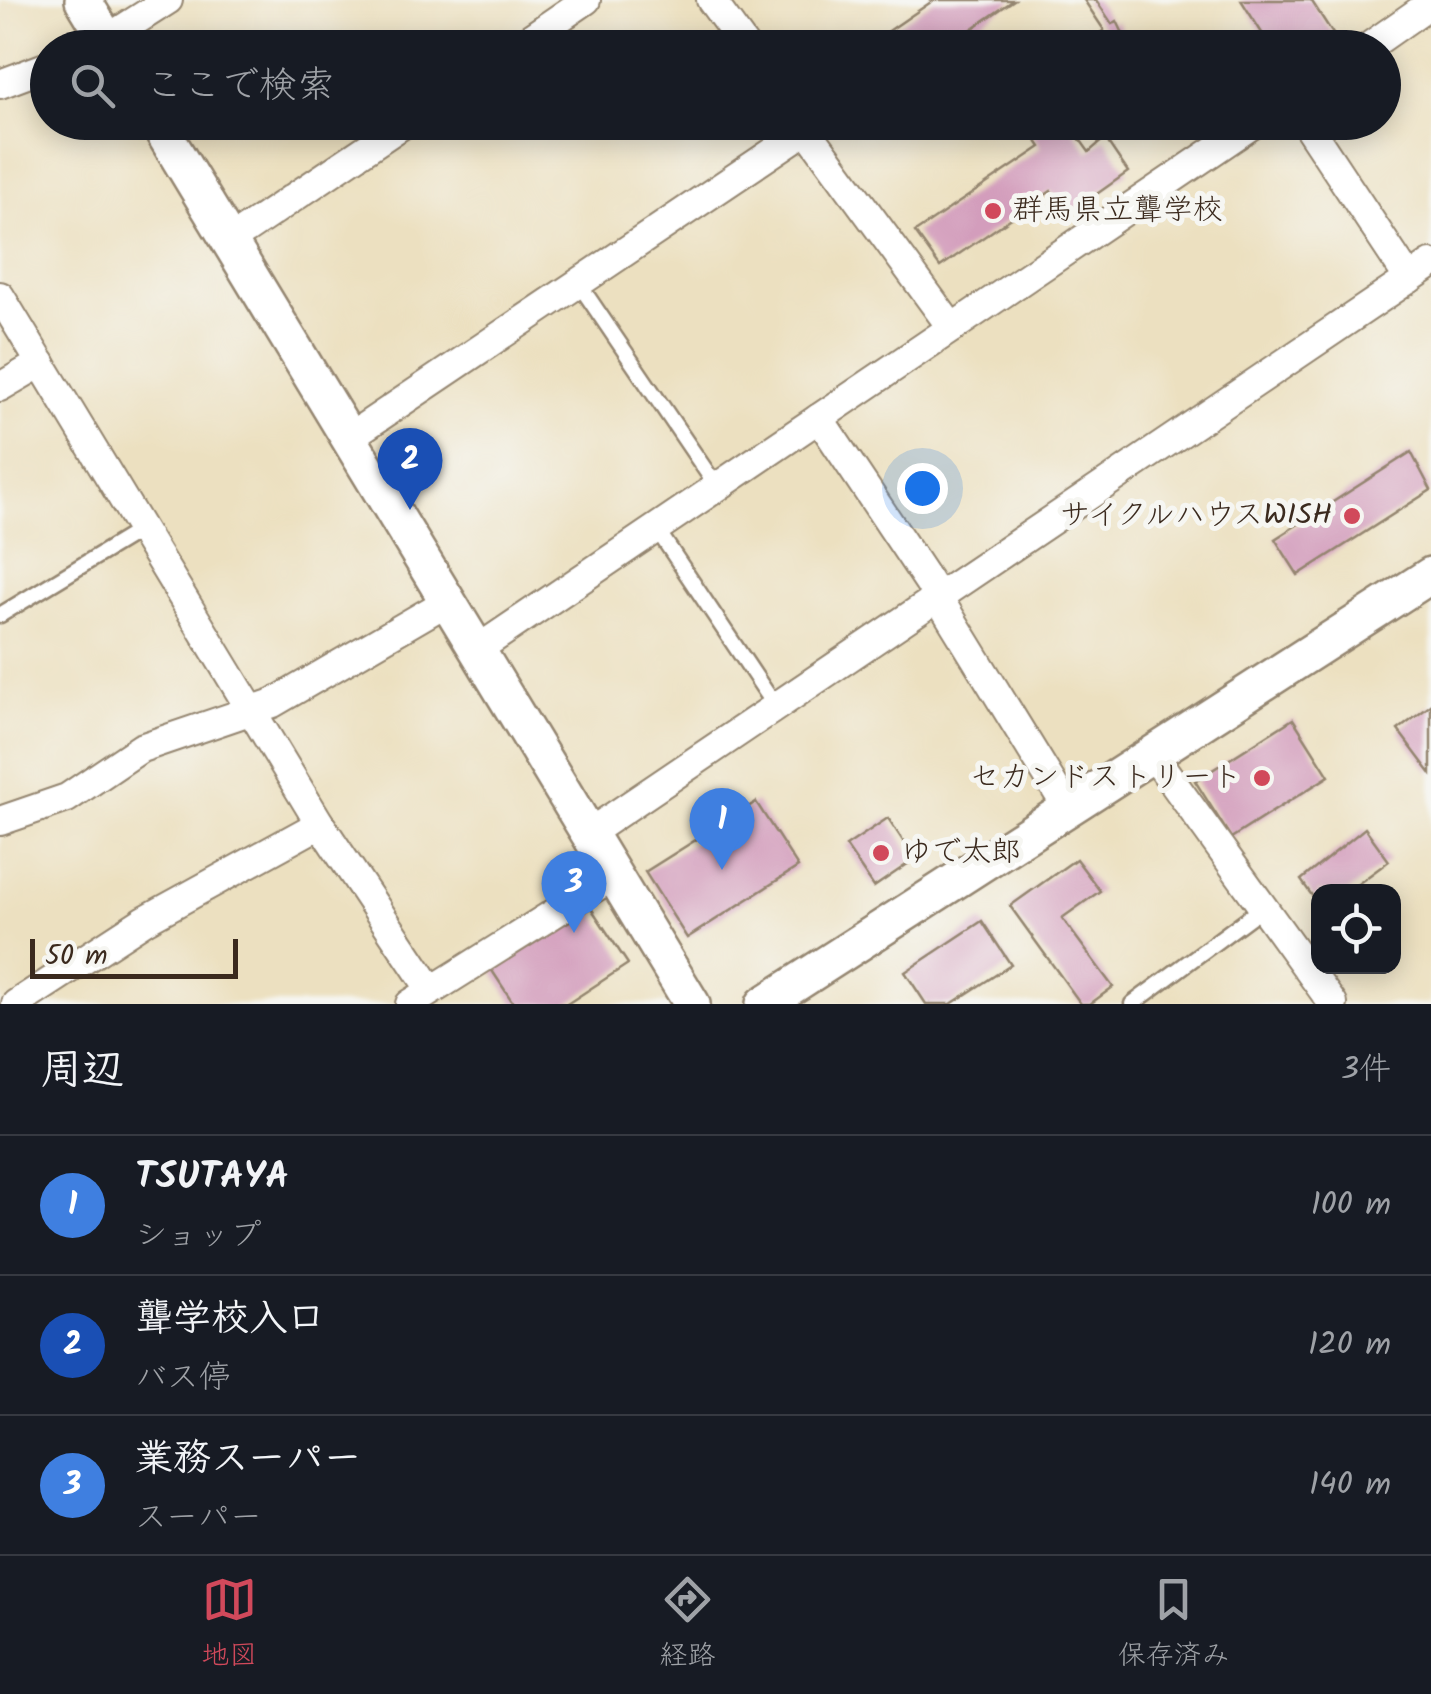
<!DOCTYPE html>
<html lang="ja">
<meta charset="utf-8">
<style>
:root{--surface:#171b24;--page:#242831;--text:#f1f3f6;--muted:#9ea1a6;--line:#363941;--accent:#d1495b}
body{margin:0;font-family:Kalam,"Klee One",sans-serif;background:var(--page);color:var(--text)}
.controls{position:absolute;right:30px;bottom:30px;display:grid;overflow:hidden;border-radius:20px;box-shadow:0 5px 25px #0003}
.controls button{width:90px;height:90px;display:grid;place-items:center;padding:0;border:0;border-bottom:2px solid var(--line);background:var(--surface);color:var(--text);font:50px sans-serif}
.scale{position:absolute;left:30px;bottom:25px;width:208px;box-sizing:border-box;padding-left:10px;border:5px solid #3b2a1e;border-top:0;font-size:28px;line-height:35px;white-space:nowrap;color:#3b2a1e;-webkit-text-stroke:8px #f6f6f2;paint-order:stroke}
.you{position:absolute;left:922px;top:488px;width:35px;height:35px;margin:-25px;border:8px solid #fff;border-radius:50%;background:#1a73e8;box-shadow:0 0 0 15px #1a73e833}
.badge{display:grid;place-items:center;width:65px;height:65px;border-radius:50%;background:var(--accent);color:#fff;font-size:32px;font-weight:700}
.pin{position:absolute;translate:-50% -82px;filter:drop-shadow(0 2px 5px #0008)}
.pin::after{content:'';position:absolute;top:52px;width:35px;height:30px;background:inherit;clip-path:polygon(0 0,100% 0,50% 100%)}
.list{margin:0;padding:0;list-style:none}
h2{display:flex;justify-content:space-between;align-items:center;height:130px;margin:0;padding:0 40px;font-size:42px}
h2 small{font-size:32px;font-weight:400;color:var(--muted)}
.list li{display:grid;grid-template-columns:65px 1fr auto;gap:30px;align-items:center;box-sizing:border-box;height:140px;padding:0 40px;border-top:2px solid var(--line)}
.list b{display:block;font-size:38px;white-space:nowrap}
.list p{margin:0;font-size:32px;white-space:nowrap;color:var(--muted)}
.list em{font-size:32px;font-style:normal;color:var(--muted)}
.icon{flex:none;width:55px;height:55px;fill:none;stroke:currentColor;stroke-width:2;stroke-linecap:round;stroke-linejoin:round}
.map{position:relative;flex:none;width:1431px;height:1004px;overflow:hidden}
.search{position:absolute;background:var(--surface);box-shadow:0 5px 25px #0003;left:30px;right:30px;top:30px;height:110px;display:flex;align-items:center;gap:25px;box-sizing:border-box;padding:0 35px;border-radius:55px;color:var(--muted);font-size:38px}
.sheet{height:550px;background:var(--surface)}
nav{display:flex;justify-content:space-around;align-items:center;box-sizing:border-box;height:140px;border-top:2px solid var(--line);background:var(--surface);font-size:28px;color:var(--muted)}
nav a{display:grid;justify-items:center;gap:5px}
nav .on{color:var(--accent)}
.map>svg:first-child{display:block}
.building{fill:#d39dbc}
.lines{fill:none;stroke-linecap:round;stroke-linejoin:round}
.service-casing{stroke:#94856f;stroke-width:19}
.minor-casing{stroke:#94856f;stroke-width:32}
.tertiary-casing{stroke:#94856f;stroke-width:40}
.service{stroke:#fff;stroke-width:14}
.minor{stroke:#fff;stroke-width:28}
.tertiary{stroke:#fff;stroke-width:35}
.poi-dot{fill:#d1495b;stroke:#f6f6f2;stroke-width:4}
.labels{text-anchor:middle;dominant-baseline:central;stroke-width:10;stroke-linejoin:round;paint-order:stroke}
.poi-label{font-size:30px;fill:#3b2a1e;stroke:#f6f6f2;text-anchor:start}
</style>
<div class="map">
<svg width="1431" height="1004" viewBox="0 0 1431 1004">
<rect width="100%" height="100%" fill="#f6f6f2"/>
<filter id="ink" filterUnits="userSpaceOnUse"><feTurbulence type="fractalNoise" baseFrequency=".01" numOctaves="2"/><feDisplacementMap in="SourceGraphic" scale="20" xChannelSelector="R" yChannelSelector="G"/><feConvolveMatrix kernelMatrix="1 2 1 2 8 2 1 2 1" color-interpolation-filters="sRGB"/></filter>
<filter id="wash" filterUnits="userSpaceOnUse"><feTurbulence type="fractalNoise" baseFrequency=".0048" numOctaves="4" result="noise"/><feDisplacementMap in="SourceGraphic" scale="40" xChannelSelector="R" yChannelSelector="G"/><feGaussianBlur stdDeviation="2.25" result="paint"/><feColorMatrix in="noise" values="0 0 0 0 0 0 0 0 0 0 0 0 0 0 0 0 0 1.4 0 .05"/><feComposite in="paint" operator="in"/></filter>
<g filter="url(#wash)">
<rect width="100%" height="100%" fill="#ece0c0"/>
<g id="blocks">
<g class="building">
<path d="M934,0H1014L944,48H864Z"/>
<path d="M1084,0H1096L1112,24L1117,21L1130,48H1083L1104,30Z"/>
<path d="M1241,0H1311L1333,34L1312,48H1240L1262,33Z"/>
<path d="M1024,122H1088L1074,131L1089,152L1105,138L1128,172L1067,215L1051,191L940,267L915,232L1041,147Z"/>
<path d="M1411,452L1431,490L1298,575L1275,539Z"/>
<path d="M1431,705V774L1398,730Z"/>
<path d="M1293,719L1329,776L1231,838L1195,781Z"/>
<path d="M756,802L798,867L687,938L645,872Z"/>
<path d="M888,818L915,859L874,887L846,846Z"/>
<path d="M1365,828L1389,861L1347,892H1318V904L1301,880Z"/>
<path d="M1076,859L1100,891L1062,918L1113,987L1090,1004H1081L1010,906Z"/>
<path d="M587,902L628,964L567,1004H514L489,966Z"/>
<path d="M982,921L1011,965L951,1004H926L905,972Z"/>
</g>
</g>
</g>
<g filter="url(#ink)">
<use href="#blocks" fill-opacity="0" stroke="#94856f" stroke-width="2.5"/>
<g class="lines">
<g class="service-casing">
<g id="service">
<path d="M579,284L717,487"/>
<path d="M656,528L776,707"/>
<path d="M0,615L142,529"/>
<path d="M1132,1004L1263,907"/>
</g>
</g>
<g class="minor-casing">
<g id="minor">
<path d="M711,0L746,48"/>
<path d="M93,48L168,0"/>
<path d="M516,48L586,0"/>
<path d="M1367,48L1431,3"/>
<path d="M0,84L48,66"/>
<path d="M801,122L952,328"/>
<path d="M1305,122L1409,279"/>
<path d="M229,241L406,122"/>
<path d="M0,296L320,824L431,990"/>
<path d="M0,387L41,363"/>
<path d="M819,418L928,581L1068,809"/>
<path d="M348,438L806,130"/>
<path d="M478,649L1256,122"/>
<path d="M1153,755L1333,1004"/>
<path d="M0,821L67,798L141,748L273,703L448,601"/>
<path d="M589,833L1431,264"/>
<path d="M16,1004L145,920L320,824"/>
<path d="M410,1004L615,875"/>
</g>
</g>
<g class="tertiary-casing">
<g id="tertiary">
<path d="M83,0L112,48"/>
<path d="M157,122L692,1004"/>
<path d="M764,1004L1431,575"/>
</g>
</g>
<use href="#service" class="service"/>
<use href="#minor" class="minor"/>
<use href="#tertiary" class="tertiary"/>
</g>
</g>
<g class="poi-dot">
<circle cx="993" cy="211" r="10"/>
<circle cx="1352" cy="516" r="10"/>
<circle cx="1262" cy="778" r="10"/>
<circle cx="881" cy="853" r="10"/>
</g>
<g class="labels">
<g class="poi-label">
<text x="1013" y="211">群馬県立聾学校</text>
<text x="1332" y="516" text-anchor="end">サイクルハウスWISH</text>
<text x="1242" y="778" text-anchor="end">セカンドストリート</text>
<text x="901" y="853">ゆで太郎</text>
</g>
</g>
</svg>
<div class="controls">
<button><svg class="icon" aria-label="locate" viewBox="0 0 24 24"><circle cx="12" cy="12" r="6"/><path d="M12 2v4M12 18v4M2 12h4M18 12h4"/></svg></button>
</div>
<div class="scale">50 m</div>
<div class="you"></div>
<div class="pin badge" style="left:722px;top:870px;background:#3f7fe0">1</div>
<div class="pin badge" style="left:410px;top:510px;background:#1a4fb4">2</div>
<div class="pin badge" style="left:574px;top:933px;background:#3f7fe0">3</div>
<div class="search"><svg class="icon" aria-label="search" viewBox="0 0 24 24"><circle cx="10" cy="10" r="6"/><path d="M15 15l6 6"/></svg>ここで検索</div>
</div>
<section class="sheet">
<h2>周辺<small>3件</small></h2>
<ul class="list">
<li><span class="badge" style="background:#3f7fe0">1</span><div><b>TSUTAYA</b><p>ショップ</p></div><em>100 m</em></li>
<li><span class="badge" style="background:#1a4fb4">2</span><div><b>聾学校入口</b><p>バス停</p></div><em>120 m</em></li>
<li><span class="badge" style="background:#3f7fe0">3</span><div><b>業務スーパー</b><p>スーパー</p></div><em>140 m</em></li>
</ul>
</section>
<nav>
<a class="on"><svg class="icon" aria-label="map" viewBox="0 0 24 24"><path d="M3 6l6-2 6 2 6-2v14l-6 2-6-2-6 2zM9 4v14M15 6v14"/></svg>地図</a>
<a><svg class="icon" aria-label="directions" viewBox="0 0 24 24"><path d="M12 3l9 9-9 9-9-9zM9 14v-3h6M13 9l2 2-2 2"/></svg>経路</a>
<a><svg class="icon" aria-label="saved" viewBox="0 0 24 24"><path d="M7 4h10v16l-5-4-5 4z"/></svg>保存済み</a>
</nav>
